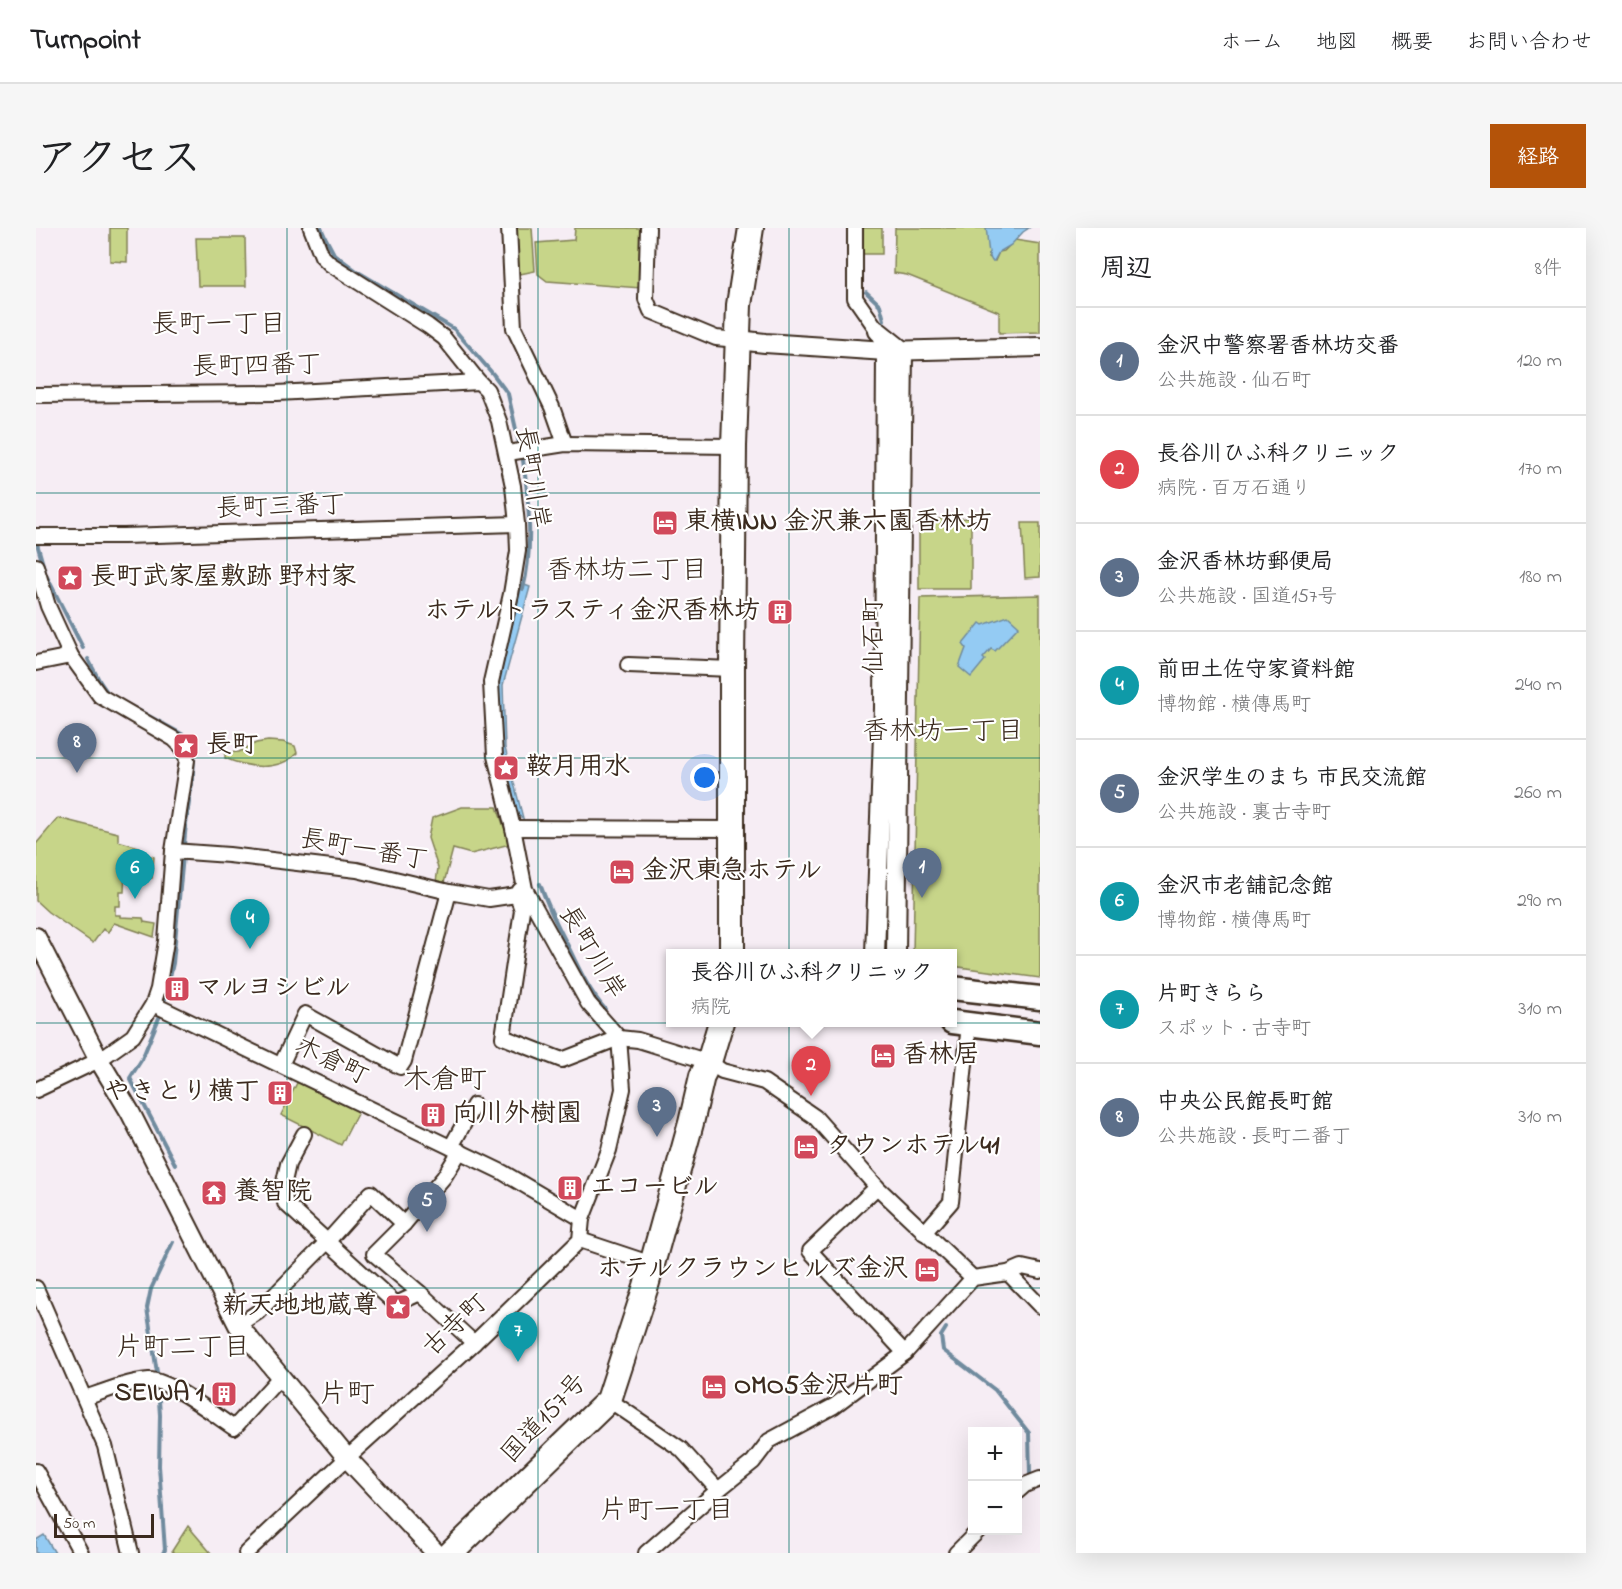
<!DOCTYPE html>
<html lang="ja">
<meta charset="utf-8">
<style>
:root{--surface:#fff;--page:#f6f6f6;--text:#202124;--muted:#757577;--line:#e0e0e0;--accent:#b45309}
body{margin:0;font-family:"Indie Flower","Klee One",sans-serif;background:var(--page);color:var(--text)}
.controls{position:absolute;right:18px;bottom:18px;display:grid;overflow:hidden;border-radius:0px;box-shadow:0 6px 24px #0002}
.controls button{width:54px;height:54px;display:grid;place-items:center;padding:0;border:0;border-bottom:2px solid var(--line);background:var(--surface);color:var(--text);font:30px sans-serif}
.scale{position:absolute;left:18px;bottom:15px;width:100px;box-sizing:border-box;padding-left:6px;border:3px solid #3b2a1e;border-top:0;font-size:16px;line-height:21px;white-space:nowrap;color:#3b2a1e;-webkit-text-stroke:4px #fff;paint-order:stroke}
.you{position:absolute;left:669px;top:550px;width:21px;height:21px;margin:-15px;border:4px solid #fff;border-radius:50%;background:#1a73e8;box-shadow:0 0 0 9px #1a73e833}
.badge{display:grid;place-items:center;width:39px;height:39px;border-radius:50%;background:var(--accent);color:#fff;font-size:20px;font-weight:700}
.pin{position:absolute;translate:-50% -50px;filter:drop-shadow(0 2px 3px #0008)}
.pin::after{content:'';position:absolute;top:32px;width:21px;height:18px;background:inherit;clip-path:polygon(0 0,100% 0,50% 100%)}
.popup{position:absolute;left:630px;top:721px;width:291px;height:78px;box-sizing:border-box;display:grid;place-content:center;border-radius:0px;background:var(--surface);filter:drop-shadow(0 2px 4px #0005);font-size:20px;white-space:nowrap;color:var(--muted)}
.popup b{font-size:22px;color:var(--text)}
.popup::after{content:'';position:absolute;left:50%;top:100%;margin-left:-12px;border:12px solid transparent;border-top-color:var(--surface)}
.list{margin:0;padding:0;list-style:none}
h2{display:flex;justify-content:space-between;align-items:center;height:78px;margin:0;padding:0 24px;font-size:26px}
h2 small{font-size:20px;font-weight:400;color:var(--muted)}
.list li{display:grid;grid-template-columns:39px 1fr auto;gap:18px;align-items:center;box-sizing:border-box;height:108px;padding:0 24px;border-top:2px solid var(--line)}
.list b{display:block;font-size:22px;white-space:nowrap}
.list p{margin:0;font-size:20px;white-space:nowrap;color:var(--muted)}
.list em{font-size:20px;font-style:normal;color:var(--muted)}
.map{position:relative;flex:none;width:1004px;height:1325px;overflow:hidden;border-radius:0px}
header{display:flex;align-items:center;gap:36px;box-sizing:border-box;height:84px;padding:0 30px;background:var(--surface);border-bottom:2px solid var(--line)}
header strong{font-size:28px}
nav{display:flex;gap:33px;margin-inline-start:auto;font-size:21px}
.intro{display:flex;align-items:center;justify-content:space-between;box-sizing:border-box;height:144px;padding:0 36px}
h1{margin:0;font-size:42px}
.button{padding:15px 27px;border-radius:0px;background:var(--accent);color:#fff;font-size:21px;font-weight:700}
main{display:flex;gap:36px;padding:0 36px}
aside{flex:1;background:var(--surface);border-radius:0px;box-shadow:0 6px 24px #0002}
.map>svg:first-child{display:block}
.green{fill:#c7d589;stroke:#818054;stroke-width:1.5}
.water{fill:#94cbf3;stroke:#708b9e;stroke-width:1.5}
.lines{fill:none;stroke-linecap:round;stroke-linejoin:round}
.stream{stroke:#708b9e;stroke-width:4}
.minor-casing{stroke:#3b2a1e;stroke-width:18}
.tertiary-casing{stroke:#3b2a1e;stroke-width:22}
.primary-casing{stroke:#3b2a1e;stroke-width:27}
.trunk-casing{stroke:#3b2a1e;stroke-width:28}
.minor{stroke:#fff;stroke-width:14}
.tertiary{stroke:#fff;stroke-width:18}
.primary{stroke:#fff;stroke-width:22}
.trunk{stroke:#fff;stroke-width:24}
.grid{fill:none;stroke:#0f766e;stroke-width:1.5;stroke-opacity:0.55}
.labels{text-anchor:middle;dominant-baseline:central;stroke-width:4.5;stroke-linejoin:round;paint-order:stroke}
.street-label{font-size:26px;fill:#3b2a1e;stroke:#fff}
.poi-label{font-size:26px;font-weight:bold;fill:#3b2a1e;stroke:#fff;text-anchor:start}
.neighbourhood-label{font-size:27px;fill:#3b2a1e;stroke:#fff}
.quarter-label{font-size:28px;fill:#3b2a1e;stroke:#fff}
</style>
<header>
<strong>Turnpoint</strong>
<nav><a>ホーム</a><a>地図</a><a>概要</a><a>お問い合わせ</a></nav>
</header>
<div class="intro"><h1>アクセス</h1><a class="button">経路</a></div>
<main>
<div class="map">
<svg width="1004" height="1325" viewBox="0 0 1004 1325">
<rect width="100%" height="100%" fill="#f6edf4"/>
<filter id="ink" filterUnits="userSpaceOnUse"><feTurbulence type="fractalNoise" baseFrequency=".0167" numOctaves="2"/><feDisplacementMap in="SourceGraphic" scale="12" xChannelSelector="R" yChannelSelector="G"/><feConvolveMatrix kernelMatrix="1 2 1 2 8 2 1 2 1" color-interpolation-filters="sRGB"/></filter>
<g filter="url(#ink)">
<g class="green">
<path d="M74,0H91V34L74,33Z"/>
<path d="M475,0H496L499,43L479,47Z"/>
<path d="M539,0H604L605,60L511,53L502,46L500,15L538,12Z"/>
<rect x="825" y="0" width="21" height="26"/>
<path d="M859,0H950L953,11V29L959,33L963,24L968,23L979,12L1004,16V104L963,105V84L871,47L858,45Z"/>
<path d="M160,10H209L210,58H162Z"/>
<path d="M935,290V361H883V292Z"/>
<path d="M1004,295V349L989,350L986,295Z"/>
<path d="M1004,367V750L916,738V726H877L884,370Z"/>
<path d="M232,513L247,514L259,518L261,525C243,544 211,540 189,530V525L203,524L220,515Z"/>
<path d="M426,579H461L474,616L435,626L417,621L408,655L400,654L402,640L392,610L396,590Z"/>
<path d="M22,590L82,605V613L103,619V624L118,629L116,650H110V645L89,644L88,664H84V678H79V687H84V689L107,690L108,694L120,696L118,709L78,695L72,704L67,701L57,715L12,684L0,673V616Z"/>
<path d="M263,851L323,882L305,917L245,887Z"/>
<path d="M152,1298L175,1325H138L136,1323Z"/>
</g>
<g class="water">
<path d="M950,0H993L987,4L975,17L963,24L958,33H956C951,27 952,9 950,0Z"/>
<path d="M486,356L494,359L467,457L469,520L487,590L481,587L469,548L464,520L462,457Z"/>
<path d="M972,388L983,398L959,423L955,421L947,430L949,432L935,449L923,439L930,420L927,416L944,395L947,397Z"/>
<path d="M8,1307L19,1325H0V1312Z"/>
</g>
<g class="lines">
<g class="stream">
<path d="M285,0L289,9L298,26L322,44L418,101L457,146L472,166L484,219"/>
<path d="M830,64L844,77L848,92"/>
<path d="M486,226C493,269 498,319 487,361"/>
<path d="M0,312L10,347L47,420"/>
<path d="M52,431L64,454L73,467"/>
<path d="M91,476L151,509L159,519L157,547L150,595L137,735L129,771"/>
<path d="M504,656C512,679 522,699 533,720C543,741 553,763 569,781"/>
<path d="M125,785L106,831L94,850L139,936"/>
<path d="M910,1100L905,1108L907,1122L959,1162L993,1205L994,1246L995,1248"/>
<path d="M122,1151L111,1080L115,1061L137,1014"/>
<path d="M122,1158L124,1187L123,1238L129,1322L127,1325"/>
</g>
<g class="minor-casing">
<g id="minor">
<path d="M275,0L286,28L294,36L392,98L408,110L443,154L451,162L463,193L477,258L481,296L482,323L475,366L455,454L459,528L477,600L489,661L552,775L583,810"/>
<path d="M473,0L478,100L516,179L529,216"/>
<path d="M612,0L610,71L615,83L680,110L702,112"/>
<path d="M819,0V70L842,103L845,110"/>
<path d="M0,167L241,165L443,154"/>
<path d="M471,226L478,224L529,216L698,218"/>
<path d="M0,308H88L481,296"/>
<path d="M0,338L12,378L35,428L64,468L138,511L147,520L151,532L137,623L130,713L122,761L117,776L97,808L63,832L0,862"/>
<path d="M0,435L35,428"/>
<path d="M592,437L696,441"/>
<path d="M477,600L696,601"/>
<path d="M137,623L193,627L321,642L413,664L453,671L481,667L484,662"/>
<path d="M481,667L486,682L467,809L526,832L583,810L602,812L673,834L686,843L728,854L779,889L841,959L937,1050"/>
<path d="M117,776L466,944L546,991"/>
<path d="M245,837L269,786L364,839L368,833L413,664"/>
<path d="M268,906L252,936L248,954L249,975L360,1076L384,1065L438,1115"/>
<path d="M415,919L438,877"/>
<path d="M841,959L774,1023L869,1125"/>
<path d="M368,996L338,1026L384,1065"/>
<path d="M888,1005L915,974L933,796"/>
<path d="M544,1012L616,1036"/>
<path d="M972,1045L1004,1078"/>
<path d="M0,1060L69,1218L95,1325"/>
<path d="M202,1097L222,1084L291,1014L335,965L368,996L408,949L424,923"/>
<path d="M49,1170C69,1163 91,1154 113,1152C132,1151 180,1188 198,1200L245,1148"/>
<path d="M573,1172L645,1221L682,1262"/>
<path d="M0,1243L45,1325"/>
<path d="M981,1264L989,1257L1004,1251"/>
<path d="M210,1325L311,1230L438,1115L544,1012L546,991L573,922L587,861L583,810"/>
<path d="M610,1325L682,1262L717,1234L733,1213L798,1178L869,1125L937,1050L972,1045L986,1039L1004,1043"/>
<path d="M920,1325L943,1302"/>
</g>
</g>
<g class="tertiary-casing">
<g id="tertiary">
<path d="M842,103L867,123L860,726"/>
<path d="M702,112L729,115L850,123L1004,119"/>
<path d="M0,709L63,832L94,884L202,1097L311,1230L400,1325"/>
<path d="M839,726L848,480L850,123"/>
</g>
</g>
<g class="primary-casing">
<g id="primary">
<path d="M916,760L1004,770"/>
<path d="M916,794L1004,805"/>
</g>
</g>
<g class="trunk-casing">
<g id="trunk">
<path d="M696,726V441L698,218L703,77L715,0"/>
<path d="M415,1325L573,1172L610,1058L655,895L666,848L673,834L685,794"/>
</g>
</g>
<use href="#minor" class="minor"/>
<use href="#tertiary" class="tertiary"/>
<use href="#primary" class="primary"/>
<use href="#trunk" class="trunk"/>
</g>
</g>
<path class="grid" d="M251,0V1325M502,0V1325M753,0V1325M0,265H1004M0,530H1004M0,795H1004M0,1060H1004"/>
<defs>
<g id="hotel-square" transform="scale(1.35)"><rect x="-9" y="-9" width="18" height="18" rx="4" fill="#d1495b" stroke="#fff"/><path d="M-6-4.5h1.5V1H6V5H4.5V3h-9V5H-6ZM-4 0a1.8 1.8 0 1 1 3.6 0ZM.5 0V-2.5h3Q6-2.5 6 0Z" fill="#fff"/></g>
<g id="sight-square" transform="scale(1.35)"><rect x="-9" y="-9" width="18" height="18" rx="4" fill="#d1495b" stroke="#fff"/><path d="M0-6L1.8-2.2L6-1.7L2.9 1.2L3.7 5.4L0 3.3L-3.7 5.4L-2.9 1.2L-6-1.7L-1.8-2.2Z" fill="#fff"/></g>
<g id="building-square" transform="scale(1.35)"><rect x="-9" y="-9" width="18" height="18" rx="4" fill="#d1495b" stroke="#fff"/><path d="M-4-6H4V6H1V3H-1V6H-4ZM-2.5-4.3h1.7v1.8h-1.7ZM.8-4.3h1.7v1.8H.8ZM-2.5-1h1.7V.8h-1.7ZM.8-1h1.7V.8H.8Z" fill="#fff"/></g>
<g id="temple-square" transform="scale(1.35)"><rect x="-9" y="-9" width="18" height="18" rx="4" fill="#d1495b" stroke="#fff"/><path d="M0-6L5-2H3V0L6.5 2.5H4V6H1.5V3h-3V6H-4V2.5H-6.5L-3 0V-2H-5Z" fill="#fff"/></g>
</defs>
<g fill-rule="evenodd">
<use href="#hotel-square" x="629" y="295"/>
<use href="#sight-square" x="34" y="350"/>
<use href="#building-square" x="744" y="384"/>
<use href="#sight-square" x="150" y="518"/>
<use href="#sight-square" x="470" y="540"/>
<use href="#hotel-square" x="586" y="644"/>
<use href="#building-square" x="141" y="761"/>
<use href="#hotel-square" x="847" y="828"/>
<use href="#building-square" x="244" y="865"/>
<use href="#building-square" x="397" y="887"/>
<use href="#hotel-square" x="770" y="919"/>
<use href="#building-square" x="534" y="960"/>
<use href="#temple-square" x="178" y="965"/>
<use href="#hotel-square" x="891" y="1042"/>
<use href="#sight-square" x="362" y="1079"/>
<use href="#hotel-square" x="678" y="1159"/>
<use href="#building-square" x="188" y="1166"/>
</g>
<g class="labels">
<g class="street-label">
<text transform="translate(221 139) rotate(-1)">長町四番丁</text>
<text transform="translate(495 250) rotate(81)">長町川岸</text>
<text transform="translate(245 280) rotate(-2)">長町三番丁</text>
<text transform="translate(839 408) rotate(-90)">仙石町</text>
<text transform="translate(328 623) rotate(10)">長町一番丁</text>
<text transform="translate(555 725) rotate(59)">長町川岸</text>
<text transform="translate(295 834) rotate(26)">木倉町</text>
<text transform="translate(420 1098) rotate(-43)">古寺町</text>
<text transform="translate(509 1191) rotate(-47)">国道157号</text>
</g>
<g class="poi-label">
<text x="648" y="295">東横INN 金沢兼六園香林坊</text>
<text x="54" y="350">長町武家屋敷跡 野村家</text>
<text x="724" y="384" text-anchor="end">ホテルトラスティ金沢香林坊</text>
<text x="170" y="518">長町</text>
<text x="490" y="540">鞍月用水</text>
<text x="606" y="644">金沢東急ホテル</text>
<text x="160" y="761">マルヨシビル</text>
<text x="866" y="828">香林居</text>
<text x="224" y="865" text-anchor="end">やきとり横丁</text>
<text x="416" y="887">向川外樹園</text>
<text x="790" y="919">タウンホテル41</text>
<text x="554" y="960">エコービル</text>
<text x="198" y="965">養智院</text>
<text x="872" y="1042" text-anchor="end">ホテルクラウンヒルズ金沢</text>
<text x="342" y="1079" text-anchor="end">新天地地蔵尊</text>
<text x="698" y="1159">OMO5金沢片町</text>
<text x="168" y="1166" text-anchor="end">SEIWA 1</text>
</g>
<g class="neighbourhood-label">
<text x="183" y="97">長町一丁目</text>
<text x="591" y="343">香林坊二丁目</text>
<text x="907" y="504">香林坊一丁目</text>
<text x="147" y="1120">片町二丁目</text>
<text x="631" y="1283">片町一丁目</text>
</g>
<g class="quarter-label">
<text x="409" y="853">木倉町</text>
<text x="311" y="1167">片町</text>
</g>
</g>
</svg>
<div class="controls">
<button>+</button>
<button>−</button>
</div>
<div class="scale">50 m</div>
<div class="you"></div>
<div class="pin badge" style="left:886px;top:670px;background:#5c6f8a">1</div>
<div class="pin badge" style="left:775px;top:868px;background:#e0444e">2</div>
<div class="popup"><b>長谷川ひふ科クリニック</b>病院</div>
<div class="pin badge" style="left:621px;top:909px;background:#5c6f8a">3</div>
<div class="pin badge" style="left:214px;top:721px;background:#0f9aa8">4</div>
<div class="pin badge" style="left:391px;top:1004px;background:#5c6f8a">5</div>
<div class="pin badge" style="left:99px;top:671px;background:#0f9aa8">6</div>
<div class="pin badge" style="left:482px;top:1134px;background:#0f9aa8">7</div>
<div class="pin badge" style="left:41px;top:545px;background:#5c6f8a">8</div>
</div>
<aside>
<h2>周辺<small>8件</small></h2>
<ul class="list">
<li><span class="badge" style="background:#5c6f8a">1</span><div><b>金沢中警察署香林坊交番</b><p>公共施設 · 仙石町</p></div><em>120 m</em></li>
<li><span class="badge" style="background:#e0444e">2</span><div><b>長谷川ひふ科クリニック</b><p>病院 · 百万石通り</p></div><em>170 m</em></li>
<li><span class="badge" style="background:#5c6f8a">3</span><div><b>金沢香林坊郵便局</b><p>公共施設 · 国道157号</p></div><em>180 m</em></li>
<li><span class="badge" style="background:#0f9aa8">4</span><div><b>前田土佐守家資料館</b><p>博物館 · 横傳馬町</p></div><em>240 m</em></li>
<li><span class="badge" style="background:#5c6f8a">5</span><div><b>金沢学生のまち 市民交流館</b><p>公共施設 · 裏古寺町</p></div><em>260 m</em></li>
<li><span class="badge" style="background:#0f9aa8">6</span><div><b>金沢市老舗記念館</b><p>博物館 · 横傳馬町</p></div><em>290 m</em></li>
<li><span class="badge" style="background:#0f9aa8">7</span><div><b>片町きらら</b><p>スポット · 古寺町</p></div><em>310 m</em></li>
<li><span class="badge" style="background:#5c6f8a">8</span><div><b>中央公民館長町館</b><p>公共施設 · 長町二番丁</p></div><em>310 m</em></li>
</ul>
</aside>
</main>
